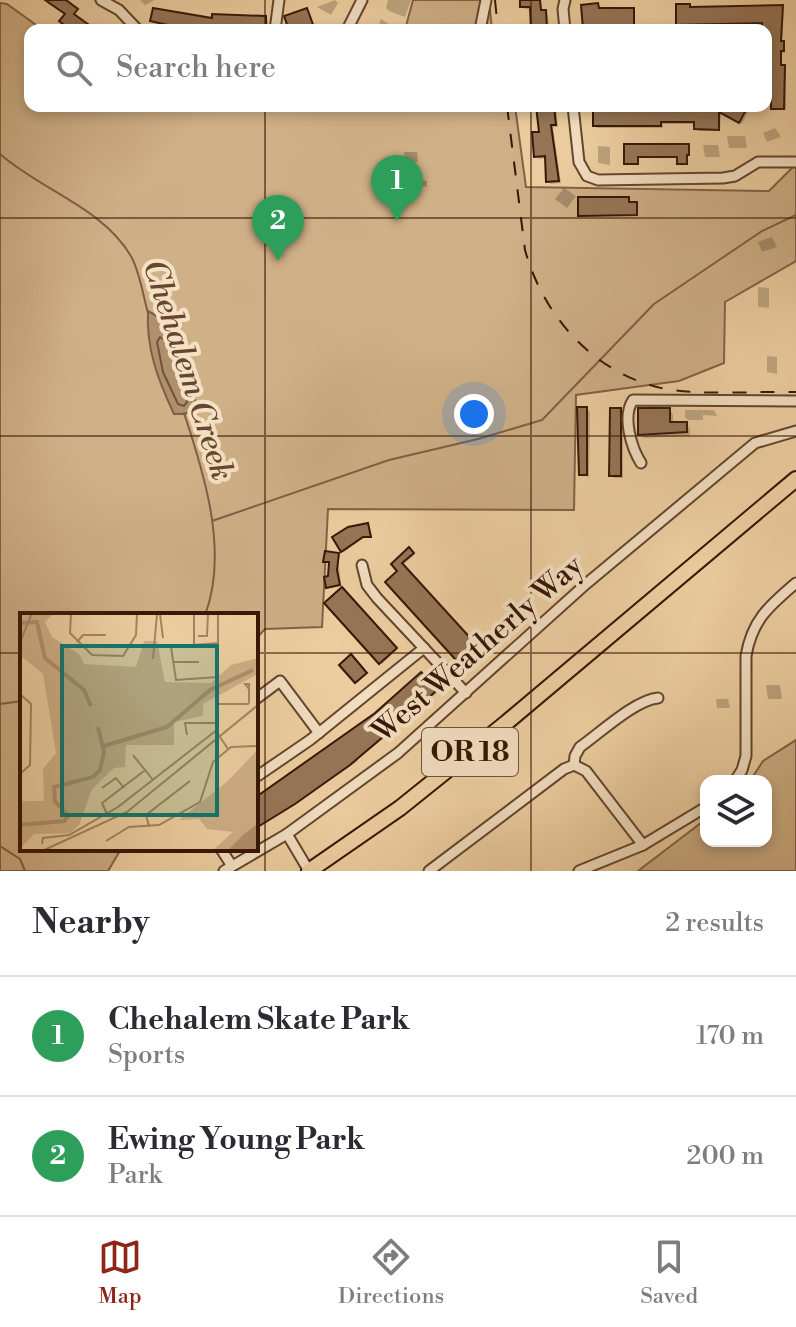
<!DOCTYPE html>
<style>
:root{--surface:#fff;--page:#f7f7f7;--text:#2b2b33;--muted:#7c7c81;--line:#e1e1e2;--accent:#8f2418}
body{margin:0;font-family:"Libre Bodoni",serif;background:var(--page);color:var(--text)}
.controls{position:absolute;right:24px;bottom:24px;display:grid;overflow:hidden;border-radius:16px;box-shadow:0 4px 12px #0003}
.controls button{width:72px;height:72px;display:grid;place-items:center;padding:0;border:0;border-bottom:2px solid var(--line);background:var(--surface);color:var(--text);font:40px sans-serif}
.you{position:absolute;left:474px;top:414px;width:28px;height:28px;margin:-20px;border:6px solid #fff;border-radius:50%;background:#1a73e8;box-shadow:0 0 0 12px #1a73e833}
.badge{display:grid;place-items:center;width:52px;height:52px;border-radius:50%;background:var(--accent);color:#fff;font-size:26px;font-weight:700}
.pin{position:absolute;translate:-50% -66px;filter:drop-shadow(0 2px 4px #0008)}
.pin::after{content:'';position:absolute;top:42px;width:28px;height:24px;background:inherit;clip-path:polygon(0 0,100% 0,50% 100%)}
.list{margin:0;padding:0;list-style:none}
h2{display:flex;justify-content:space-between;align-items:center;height:104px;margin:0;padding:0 32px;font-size:34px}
h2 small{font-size:26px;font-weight:400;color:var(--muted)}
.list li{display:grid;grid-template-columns:52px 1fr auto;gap:24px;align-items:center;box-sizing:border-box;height:120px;padding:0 32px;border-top:2px solid var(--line)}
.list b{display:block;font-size:30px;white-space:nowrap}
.list p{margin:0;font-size:26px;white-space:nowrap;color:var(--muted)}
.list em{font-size:26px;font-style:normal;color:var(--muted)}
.icon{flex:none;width:44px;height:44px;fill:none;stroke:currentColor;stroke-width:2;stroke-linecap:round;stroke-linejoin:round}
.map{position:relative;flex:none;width:796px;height:871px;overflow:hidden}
.search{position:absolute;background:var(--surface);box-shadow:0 4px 12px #0003;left:24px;right:24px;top:24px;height:88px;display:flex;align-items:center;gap:20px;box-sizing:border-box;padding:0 28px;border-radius:16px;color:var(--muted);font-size:30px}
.sheet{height:344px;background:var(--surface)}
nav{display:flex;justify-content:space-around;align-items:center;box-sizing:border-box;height:112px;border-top:2px solid var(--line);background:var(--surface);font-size:22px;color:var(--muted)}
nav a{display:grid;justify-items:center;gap:4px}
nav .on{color:var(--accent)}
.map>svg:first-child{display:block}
.green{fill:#cfb087;stroke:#826246;stroke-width:2}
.water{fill:#af906d;stroke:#7f5f44;stroke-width:2}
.shadow{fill:#0003}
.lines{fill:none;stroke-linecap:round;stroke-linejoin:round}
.shore{stroke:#72523a;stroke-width:2}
.stream{stroke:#7f5f44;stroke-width:2}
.building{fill:#967657;stroke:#361506;stroke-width:2}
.minor-casing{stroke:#64442d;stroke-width:13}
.highway-casing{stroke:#361506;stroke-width:18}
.minor{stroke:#f4e0c3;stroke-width:9}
.highway{stroke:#eed0a2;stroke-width:14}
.rail{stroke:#361506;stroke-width:2;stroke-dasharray:14 14;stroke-linecap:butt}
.grid{fill:none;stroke:#361506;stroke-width:2;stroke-opacity:0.55}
.labels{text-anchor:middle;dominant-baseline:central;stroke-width:8;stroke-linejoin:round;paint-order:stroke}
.shield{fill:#f4e0c3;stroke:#6f523f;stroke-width:2}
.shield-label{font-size:28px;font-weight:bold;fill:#361506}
.street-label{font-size:30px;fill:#361506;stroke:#f4e0c3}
.water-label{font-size:32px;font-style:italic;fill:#66462f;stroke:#f4e0c3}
.inset-river{fill:none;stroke:#af906d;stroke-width:4}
.inset-road{fill:none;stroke:#a48564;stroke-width:2}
.view{fill:#0f766e;fill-opacity:0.15;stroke:#0f766e;stroke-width:4}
.inset-edge{fill:none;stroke:#361506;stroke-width:4}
</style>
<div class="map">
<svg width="796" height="871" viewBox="0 0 796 871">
<rect width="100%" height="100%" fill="#eed0a2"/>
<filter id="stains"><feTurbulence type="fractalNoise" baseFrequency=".0025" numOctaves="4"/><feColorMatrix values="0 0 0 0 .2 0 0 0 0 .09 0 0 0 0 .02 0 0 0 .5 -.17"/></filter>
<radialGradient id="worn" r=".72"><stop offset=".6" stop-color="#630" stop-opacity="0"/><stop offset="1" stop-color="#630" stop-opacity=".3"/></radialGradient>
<g class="green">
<path d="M413,0H489L492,30H405Z"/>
<path d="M0,3L7,4L43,30H30V106H313L382,109L384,106H515L526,187L769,191L796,164V261L725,302L724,363L679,381L576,395L574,510L328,509L322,627L265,629L256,639V615H22V849H121L108,871H0Z"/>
<path d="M796,740V871H638L706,819V841H766V781H750L763,761Z"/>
</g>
<path class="water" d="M148,311C182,328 193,376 196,410L184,414H174C158,380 146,349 148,311Z"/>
<g class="shadow">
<path d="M140,0H153V1L145,5Z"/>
<path d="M335,0L338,3L331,15L317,7Z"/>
<path d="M388,0H411L405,17L389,11L386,8Z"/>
<path d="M522,0H541L542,12L548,15L549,30H534L532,9H525Z"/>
<path d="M597,6L599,10H633L635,26H601V29L586,30Z"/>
<path d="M782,7L784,9L782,42L785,45V53H782V67L786,69V110L773,108V60L766,59V30H760V25L681,27L678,24L692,9Z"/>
<path d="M265,18L268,21V30H181L152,20Z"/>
<path d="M381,19L398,30H377Z"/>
<path d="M539,106H556L558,127H553L561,183L551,184L548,181L547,158L539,159L536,156L541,134Z"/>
<path d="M595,106H632V111H647V106H658V111H672V106H685V111L719,112L722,106H744L749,110L742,124L721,113L720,131H698L696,124H663V128H597L595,125Z"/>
<path d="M775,128L781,137L767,142L763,133Z"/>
<path d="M727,136H745L747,148H729Z"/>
<path d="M703,145H718L720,157H705Z"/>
<path d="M598,146L610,147V165L598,163Z"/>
<path d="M626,146H688L690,156H687V165H681L679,158H639V165H627Z"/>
<path d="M404,152H417L418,162L405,161Z"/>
<path d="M408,178L427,181V187L409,184Z"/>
<path d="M564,188L576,196L567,208L555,199Z"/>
<path d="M629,199L630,204L638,206V215H580Z"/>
<path d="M772,237L777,247L762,252L758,242Z"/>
<path d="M758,287L769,288V308L758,307Z"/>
<path d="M767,356L777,357V374L767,372Z"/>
<path d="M587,409L590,412L589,477L581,474Z"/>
<path d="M620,410L623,413V478H614L611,475Z"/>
<path d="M669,410L673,414V424H686L690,429V436L644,438L640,434Z"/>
<path d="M685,410H714L717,416L703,415V420H688L685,417Z"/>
<path d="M367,525L371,538L365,537L344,552L343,551Z"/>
<path d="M409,550L414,555L402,566L484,656L468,670L388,582L400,571L394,564Z"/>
<path d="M338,555L341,586L330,588L331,563L326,561Z"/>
<path d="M342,589L397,650L382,664L327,604Z"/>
<path d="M421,674L438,692L397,728L356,760L358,761L256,829V799L377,715Z"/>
<path d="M766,685H780L782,699H768Z"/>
<path d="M716,699H728L730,708H717Z"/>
</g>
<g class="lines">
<path class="shore" d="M160,337C179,348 186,381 187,402L184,406L178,404L163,372L157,342Z"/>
<g class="stream">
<path d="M0,154C42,191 104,208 132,258C140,274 143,295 148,313"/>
<path d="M184,413C204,473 229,552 205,615"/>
<path d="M212,521L389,460L478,439L542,420L654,304L762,231L796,215"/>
<path d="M0,704L22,701"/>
<path d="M0,846L20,859L25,871"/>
</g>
</g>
<g class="building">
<path d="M45,0H66L78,9L74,14L96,30H71L59,21L65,14Z"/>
<path d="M520,0H540L541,10H546L547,30H531L530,7H520Z"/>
<path d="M598,3L599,8H634V25H600V28L583,29L581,5Z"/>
<path d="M676,4H690V7L783,5L781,41H784V51H781V65H785L784,109H771V58H766V29L762,30V23L676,25Z"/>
<path d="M153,8L212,18V14L266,16V30H181V28L150,21Z"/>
<path d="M307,8L315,30H289L284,16Z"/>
<path d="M536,106H554L556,125H551L559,181L546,182L545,156L534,157L532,132H539Z"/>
<path d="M593,106H630V109H645V106H656V109L683,106V109H718L720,106H748L739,123L719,112V130L694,129V122H661V126H593Z"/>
<path d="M624,144H689V155H687V164H677V157H638V164H624Z"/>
<path d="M578,197H629V202H637V215L578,216Z"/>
<path d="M577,407H587V475H579Z"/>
<path d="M610,408H621V476H609Z"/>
<path d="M638,408H670V422H687V432L638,435Z"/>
<path d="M368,523L371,537H363L341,552L332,537L348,527Z"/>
<path d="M409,547L414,553L402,563L484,653L465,670L385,582L397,571L391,564Z"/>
<path d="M325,551L339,553L337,570L340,585L326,588L324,577L328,576L329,562H323Z"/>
<path d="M342,587L397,648L379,664L324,603Z"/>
<path d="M351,654L367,673L355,683L339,665Z"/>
<path d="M421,672L438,689L424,702L350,765L295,804L256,828V797L375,713Z"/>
</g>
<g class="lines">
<g class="minor-casing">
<g id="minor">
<path d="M101,0L119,10L138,30"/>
<path d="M275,30L279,0"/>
<path d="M347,30L362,0"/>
<path d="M480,30L486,0"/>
<path d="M565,30L563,9L565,0"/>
<path d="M573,106L579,162L587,176L598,180L723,178L735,176L758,162H796"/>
<path d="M641,463C631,447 622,416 633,400L796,401"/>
<path d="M362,565L367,585L377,598L466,693"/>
<path d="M256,699L280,681L319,733"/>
<path d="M574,765L575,756L580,747C600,733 635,700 658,698"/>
<path d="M574,765L586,771L643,845"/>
<path d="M256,777L310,740L424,648"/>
<path d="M735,781L742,770L746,756V656C752,620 769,606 796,583"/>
<path d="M287,834L309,871"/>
<path d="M221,849L232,866"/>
<path d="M224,871L287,834L398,753L586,584L755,443L796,431"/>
<path d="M429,871L564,769L574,765"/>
<path d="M579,871L643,845L706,807"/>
</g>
</g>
<g class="highway-casing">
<path id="highway" d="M309,871L400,808L506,723L796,479"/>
</g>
<use href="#minor" class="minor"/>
<use href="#highway" class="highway"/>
<g class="rail">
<path d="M495,0L498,30"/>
<path d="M507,106L525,250C543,315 592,372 661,388C699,396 755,391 796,392"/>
</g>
</g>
<path class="grid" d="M265,0V30M531,0V30M265,106V871M531,106V871M0,218H796M0,436H796M0,653H22M256,653H796"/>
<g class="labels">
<rect class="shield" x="422" y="728" width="96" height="48" rx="6"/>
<g class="shield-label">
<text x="470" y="752">OR 18</text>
</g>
<g class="street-label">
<text transform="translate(478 649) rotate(-41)">West Weatherly Way</text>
</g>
<g class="water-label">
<text transform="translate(188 370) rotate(72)">Chehalem Creek</text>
</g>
</g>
<g transform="translate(20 613)">
<rect width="238" height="238" fill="#eed0a2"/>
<path d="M0,0H34L25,9L32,24L60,42L64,51L116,54L124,28H137L145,69L191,70L211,52L238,45V61L183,91V103L154,109V132H106L105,154L94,155L72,176L59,212L50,220L14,221L0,236V188H24L23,156L36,140L23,61L0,42ZM238,136V210L207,238H192L213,219L187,216L179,206L159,207L208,168Z" fill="#cfb087"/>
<path d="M238,210V238H207L223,222Z" fill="#af906d"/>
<path class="inset-river" d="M0,10L17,9L25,45L64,77L71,93M84,133L147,114L190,77L233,57M0,212L44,208L48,203L35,188L34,174L73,164L80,157L84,139L78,114"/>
<path class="inset-road" d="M117,1L116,22L103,43L72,42L50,20L51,1H238M140,1L143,25M198,1V121L208,136M178,23H187L188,1M0,29L12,0M57,29L63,22H86M198,30L151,34L156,67L198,64M174,31V1M133,46L137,1M153,49H179M0,81L11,91L10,152L0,161M198,91H228L229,89V71H225L229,76M167,122L165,110H198M113,142L133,167M82,175L96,165L104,175M87,201L82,190L124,158M129,213L126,202L170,168M86,228L109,214L139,212L180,189L193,149L211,134L238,133M22,231L23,225L49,222L98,194L198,116M22,238L107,199L238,92"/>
<path class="view" d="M42,33H197V202H42Z"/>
<rect width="238" height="238" class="inset-edge"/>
</g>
<rect width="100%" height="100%" filter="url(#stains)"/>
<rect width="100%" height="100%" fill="url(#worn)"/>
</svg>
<div class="controls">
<button><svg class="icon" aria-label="layers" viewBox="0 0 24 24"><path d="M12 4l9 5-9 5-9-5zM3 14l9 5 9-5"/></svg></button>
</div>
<div class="you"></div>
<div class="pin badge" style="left:397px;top:221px;background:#2e9e5b">1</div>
<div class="pin badge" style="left:278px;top:261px;background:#2e9e5b">2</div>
<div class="search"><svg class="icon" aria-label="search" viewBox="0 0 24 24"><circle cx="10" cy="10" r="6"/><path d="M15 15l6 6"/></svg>Search here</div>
</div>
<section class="sheet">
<h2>Nearby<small>2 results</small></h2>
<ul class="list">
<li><span class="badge" style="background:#2e9e5b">1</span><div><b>Chehalem Skate Park</b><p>Sports</p></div><em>170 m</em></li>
<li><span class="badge" style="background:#2e9e5b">2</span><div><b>Ewing Young Park</b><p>Park</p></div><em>200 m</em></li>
</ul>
</section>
<nav>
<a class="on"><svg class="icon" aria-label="map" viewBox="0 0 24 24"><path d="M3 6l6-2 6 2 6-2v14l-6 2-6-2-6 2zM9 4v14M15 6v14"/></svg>Map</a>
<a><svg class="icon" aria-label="directions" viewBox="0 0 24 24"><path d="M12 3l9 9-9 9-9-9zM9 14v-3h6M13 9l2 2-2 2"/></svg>Directions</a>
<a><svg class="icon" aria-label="saved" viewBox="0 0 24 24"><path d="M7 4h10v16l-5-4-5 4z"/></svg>Saved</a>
</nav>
